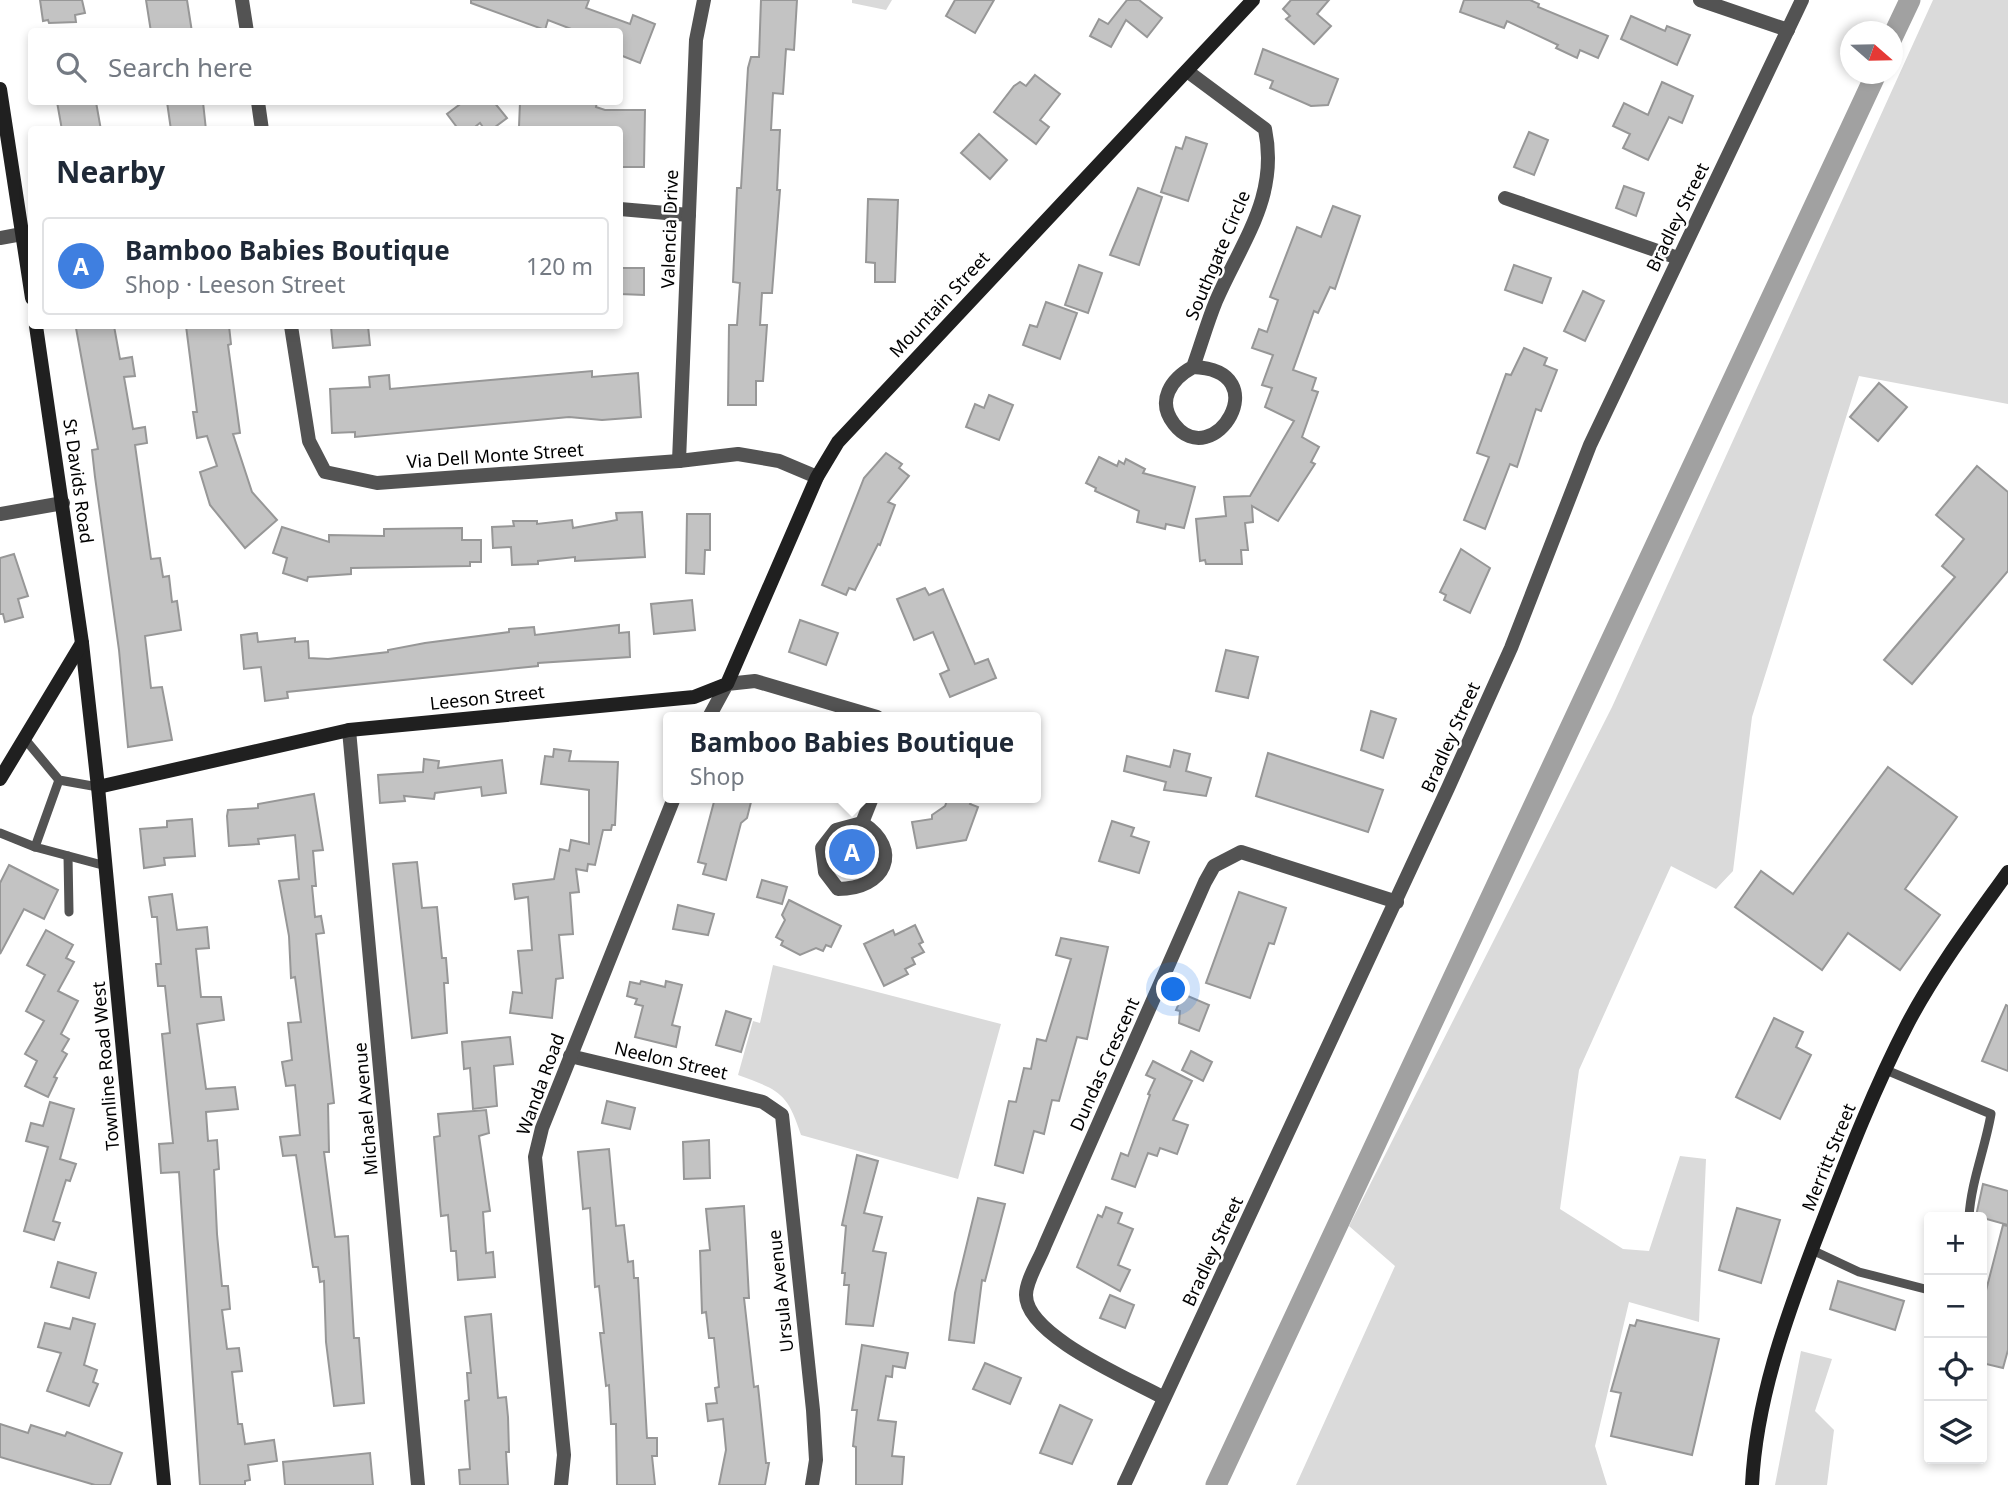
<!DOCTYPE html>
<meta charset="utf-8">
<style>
:root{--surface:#fff;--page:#f6f6f7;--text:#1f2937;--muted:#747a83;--line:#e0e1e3;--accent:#ea580c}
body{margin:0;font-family:"Noto Sans",sans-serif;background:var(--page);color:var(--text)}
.controls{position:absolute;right:21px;bottom:21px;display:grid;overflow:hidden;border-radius:7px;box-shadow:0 4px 10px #0003}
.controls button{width:63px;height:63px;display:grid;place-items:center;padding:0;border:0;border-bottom:2px solid var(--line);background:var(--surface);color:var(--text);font:35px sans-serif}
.compass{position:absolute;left:1840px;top:21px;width:63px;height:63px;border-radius:50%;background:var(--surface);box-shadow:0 4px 10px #0003;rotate:110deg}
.you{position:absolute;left:1174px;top:990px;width:24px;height:24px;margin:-18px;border:5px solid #fff;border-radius:50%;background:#1a73e8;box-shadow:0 0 0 10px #1a73e833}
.badge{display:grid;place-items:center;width:46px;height:46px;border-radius:50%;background:var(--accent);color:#fff;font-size:23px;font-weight:700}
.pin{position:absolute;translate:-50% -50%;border:4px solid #fff;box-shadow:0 2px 7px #0006}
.popup{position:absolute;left:663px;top:712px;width:378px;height:91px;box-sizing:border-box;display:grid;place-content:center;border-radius:7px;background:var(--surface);filter:drop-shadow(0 2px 5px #0005);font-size:23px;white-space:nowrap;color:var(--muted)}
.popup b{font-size:26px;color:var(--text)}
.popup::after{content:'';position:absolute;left:50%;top:100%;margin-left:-14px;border:14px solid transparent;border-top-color:var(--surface)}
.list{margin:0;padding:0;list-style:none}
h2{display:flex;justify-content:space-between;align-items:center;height:91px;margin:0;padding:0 28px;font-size:30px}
h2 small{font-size:23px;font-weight:400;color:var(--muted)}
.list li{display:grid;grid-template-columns:46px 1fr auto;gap:21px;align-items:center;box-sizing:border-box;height:98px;margin:0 14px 14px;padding:0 14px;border:2px solid var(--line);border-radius:7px}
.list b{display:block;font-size:26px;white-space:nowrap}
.list p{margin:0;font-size:23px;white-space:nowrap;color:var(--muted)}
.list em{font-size:23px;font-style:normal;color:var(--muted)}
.icon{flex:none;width:38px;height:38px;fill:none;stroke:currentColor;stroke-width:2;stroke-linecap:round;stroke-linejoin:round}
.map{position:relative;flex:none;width:2008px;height:1485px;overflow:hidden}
.search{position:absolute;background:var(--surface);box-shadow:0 4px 10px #0003;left:28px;top:28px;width:595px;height:77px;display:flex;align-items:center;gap:18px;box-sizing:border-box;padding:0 24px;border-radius:7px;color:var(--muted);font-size:26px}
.panel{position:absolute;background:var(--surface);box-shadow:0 4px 10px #0003;left:28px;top:126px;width:595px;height:203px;border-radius:7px}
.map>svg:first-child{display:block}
.green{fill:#dadada}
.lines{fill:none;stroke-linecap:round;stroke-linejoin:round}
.canal{stroke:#a1a1a1;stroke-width:21}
.building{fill:#c3c3c3;stroke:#979797;stroke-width:2}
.lane{stroke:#535353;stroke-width:9}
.street{stroke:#535353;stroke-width:14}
.secondary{stroke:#202020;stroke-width:14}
.labels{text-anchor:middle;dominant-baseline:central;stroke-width:5;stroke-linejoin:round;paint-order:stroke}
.street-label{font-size:18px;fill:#000;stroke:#fff}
</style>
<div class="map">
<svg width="2008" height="1485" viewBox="0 0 2008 1485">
<rect width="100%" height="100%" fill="#fff"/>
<g class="green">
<path d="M852,0H892L886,10L852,3Z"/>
<path d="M1933,0H2008V404L1859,376L1752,717L1733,871L1716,889L1671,866L1579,1070L1560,1209L1623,1249L1649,1251L1680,1156L1706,1159L1699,1322L1629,1302L1595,1446L1607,1485H1296L1395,1266L1349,1226L1612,707Z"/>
<path d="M773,965L1001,1024L958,1179L801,1135C787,1091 778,1090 738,1075L753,1021L760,1023Z"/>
<path d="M1801,1351L1832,1359L1815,1411L1834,1430L1827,1485H1775Z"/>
</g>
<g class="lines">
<g class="canal">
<path d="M1892,38L1910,0"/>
<path d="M1216,1485L1876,74"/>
</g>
</g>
<g class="building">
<path d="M40,0H82L85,13L75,15L76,22L49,23L48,20L43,21Z"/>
<path d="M146,0H187L192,32H151Z"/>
<path d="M471,0H589L586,8L630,24L633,15L655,24L640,63L620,55V32H579L548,20L545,30L471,3Z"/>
<path d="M761,0H797L794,50L786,49L783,94L773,93L771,130H780L777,190H780L772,293H762L760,325H767L763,381H756V405H728L729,325H737L740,283L733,282L737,188H741L748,68L751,57H759Z"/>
<path d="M955,0H994L975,33L946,16Z"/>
<path d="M1127,0H1139L1162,18L1147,37L1126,20L1111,47L1090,36L1099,19L1108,24Z"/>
<path d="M1291,0H1329L1317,14L1331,26L1314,44L1286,19L1290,16L1283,9Z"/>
<path d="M1464,0H1530L1539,4L1538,7L1608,36L1598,58L1580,50L1577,58L1556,48L1558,45L1507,21L1504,28L1460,12Z"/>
<path d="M1631,16L1665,31L1667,26L1690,35L1677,65L1621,39Z"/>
<path d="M1263,49L1338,79L1328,105L1311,106L1270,88L1273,81L1255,74Z"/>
<path d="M1035,75L1060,94L1040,120L1049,127L1036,144L994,112L1014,86L1020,82L1026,86Z"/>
<path d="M1662,82L1693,96L1682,123L1669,117L1648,160L1623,148L1630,134L1613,126L1624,103L1648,115Z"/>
<path d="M57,102H96L101,130H62Z"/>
<path d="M167,102H203L206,130H171Z"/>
<path d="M463,102H494L507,118L491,130H485L480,123L471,130H459L447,114Z"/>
<path d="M520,102H597L596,107L605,110H645L644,167H620V130L519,127Z"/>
<path d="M1529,132L1548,140L1534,175L1514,167Z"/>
<path d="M979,134L1007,160L990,179L961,153Z"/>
<path d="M1186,137L1207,144L1188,201L1161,192L1176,147L1182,149Z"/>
<path d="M1624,186L1644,193L1636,216L1616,208Z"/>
<path d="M1138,188L1162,197L1139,265L1110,255Z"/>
<path d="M868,199L898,200L895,282H875V263L866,262Z"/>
<path d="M1333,206L1360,216L1335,289L1330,287L1318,313L1314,311L1293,370L1316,378L1312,390L1318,392L1302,437L1319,447L1311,462L1315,464L1278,521L1252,506L1253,522L1245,523L1248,550H1241L1242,564H1206L1205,560L1200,561L1196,519L1226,516L1224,497L1250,496L1294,421L1265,407L1272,388L1262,385L1273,355L1252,348L1259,329L1267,332L1278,300L1270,297L1297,227L1321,237Z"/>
<path d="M1079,265L1102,273L1088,313L1065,305Z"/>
<path d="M1514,265L1551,278L1542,303L1505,290Z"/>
<path d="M620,268H644V295L620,294Z"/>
<path d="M1583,291L1604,301L1585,341L1564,331Z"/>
<path d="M1046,302L1077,313L1060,359L1023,345L1030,325L1037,327Z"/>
<path d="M91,326H114L120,359L132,357L135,376L124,377L133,429L145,427L147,443L135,445L151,559L160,558L163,577L169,576L172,602L177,601L181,630L145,636L151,688L162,687L172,740L128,747L119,650L95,477L92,450L98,449L76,328Z"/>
<path d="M186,326H229L231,344L228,345L240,433L233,434L252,492L277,520L245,548L210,505L200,472L217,466L207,436L197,438L193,412H197Z"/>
<path d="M340,326H368L370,345L333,348L331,327Z"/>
<path d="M1524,348L1547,358L1544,365L1557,370L1541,411L1536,409L1517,467L1510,464L1485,529L1464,520L1489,457L1477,453L1506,374L1511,375Z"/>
<path d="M592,371V377L638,373L641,417L602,420L569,417L355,437V432L332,433L330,389L370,387L369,377L389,375L390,389Z"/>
<path d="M1879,383L1907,407L1878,441L1850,417Z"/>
<path d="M989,395L1013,405L999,440L966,427L975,404L984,408Z"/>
<path d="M886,453L902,464L899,468L909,476L888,502L895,505L880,545L878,544L855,590L849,588L846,595L822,585L864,478Z"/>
<path d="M1099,457L1117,466L1119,461L1124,464L1126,459L1145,469L1143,473L1195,487L1184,528L1166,524L1165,529L1137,522L1139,511L1095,491L1096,488L1086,483Z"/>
<path d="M1977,466L2008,492V571L1912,684L1884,660L1955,577L1942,566L1964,539L1936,515Z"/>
<path d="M642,512L645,557L575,561V557L538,561V564L512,565L511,547L493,548L492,527L514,526L513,521H537V524L572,520L573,528L617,520L616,513Z"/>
<path d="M687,514H710V550H705L704,574L686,573Z"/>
<path d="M282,527L329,542V535L384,536V529L462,528V540H481V562H470V566L351,568V574L308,577L307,581L283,573L287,558L273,553Z"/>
<path d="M1461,549L1490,568L1470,613L1444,600L1446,595L1440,592Z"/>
<path d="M14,554L28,596L18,599L23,617L5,622L3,614H0V558Z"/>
<path d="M925,588L929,595L943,589L975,664L988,659L996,678L950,697L940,674L949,670L933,632L914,640L897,599Z"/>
<path d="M692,600L695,630L654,634L651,604Z"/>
<path d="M800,620L838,633L826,665L789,652Z"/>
<path d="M619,625V633L629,632L630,657L538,663V666L287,692L288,698L265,701L261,667L244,669L241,635L257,633L258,642L295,638V642L308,641L309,658L328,659L388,652V650L425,643L509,632V629L534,627L535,635Z"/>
<path d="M1226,650L1258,657L1248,698L1216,691Z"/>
<path d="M1371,711L1396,719L1383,758L1361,750Z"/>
<path d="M554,749L571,751L569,761L618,762L615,825H612L611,830H603L595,865L588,864L587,871L576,869L579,892L570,893L573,934L559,935L563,978L556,979L552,1018L510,1013L513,992L522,993L518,951L532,950L528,897L515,899L513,884L554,879L560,849L569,851L571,840L589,844V790L541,784L545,756L553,757Z"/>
<path d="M1174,750L1190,754L1186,771L1211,778L1206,796L1164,790L1166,782L1124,771L1127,756L1170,767Z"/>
<path d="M1268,753L1383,790L1368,832L1256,796Z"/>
<path d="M424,759L439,761L438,768L502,760L506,793L482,796L481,787L435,793L434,799L404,796L405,801L380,803L378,775L423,772Z"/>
<path d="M1888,767L1957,817L1905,889L1940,915L1900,970L1848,933L1822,970L1735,907L1761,871L1793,894Z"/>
<path d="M314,794L323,850L313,851L316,886H312L315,917L321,916L324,933L316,934L334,1103L328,1104L329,1152H324L335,1237L348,1236L354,1338H359L364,1403L334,1406L326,1342L324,1281L320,1282L318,1267H313L296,1155L283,1156L280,1137L300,1135L295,1085L286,1086L282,1062L292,1060L288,1023L301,1022L295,977L291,978L289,936L279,881L299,879L295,835L258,839L259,844L229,846L227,816L228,810L258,808V804Z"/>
<path d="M715,798H752L747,818L741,823L726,880L703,874L706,864L698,862Z"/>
<path d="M948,798H973L970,804L978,807L966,840L917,848L912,822L932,819V815L945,806Z"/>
<path d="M192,819L195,856L164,858L165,865L144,868L140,829L167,827V821Z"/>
<path d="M1112,821L1134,828L1131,836L1149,842L1139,873L1099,861Z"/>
<path d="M417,862L422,908L437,907L442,958H446L448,983H444L447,1033L412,1038L393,864Z"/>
<path d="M9,865L58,890L44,919L24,909L0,954V883Z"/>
<path d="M762,880L787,887L782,904L757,897Z"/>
<path d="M1239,892L1286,908L1274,944L1269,943L1250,998L1206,983Z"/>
<path d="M172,894L177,930L207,927L209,948L196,949L201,997H221L224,1020L197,1024L206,1089L235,1087L238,1109L206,1112L208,1141L217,1140L219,1169L214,1170L217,1234L222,1286H228L230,1309L222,1310L227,1349L239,1348L242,1371L232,1372L238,1424H242L245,1444L274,1440L277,1461L248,1465L250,1480L245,1481V1485H200L179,1172L161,1173L159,1144L173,1143L162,1034L170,1033L165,986H158L156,964H161L157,917H152L149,897Z"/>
<path d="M789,900L841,926L831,947L826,945L823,951L816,948L800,955L781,945L783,941L776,937L785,920L782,915Z"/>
<path d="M678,905L714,914L708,935L673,929Z"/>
<path d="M915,925L923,942L919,944L924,952L912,958L915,964L905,969L908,974L884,986L864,944L893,930L895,935Z"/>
<path d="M46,930L73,945L66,958L74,962L58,991L78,1001L61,1034L69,1039L62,1051L67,1054L54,1077L57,1078L48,1097L25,1086L37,1061L25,1054L44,1021L26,1011L45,975L27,965Z"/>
<path d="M1061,938L1108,947L1087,1039L1077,1037L1059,1101L1052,1100L1044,1134L1034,1131L1023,1173L995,1165L1009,1101L1016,1102L1024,1068L1031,1069L1037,1039L1046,1041L1071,959L1056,955Z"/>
<path d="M641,981L665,987L666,981L682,985L672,1025L680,1027L676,1047L635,1037L643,1006L635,1004L637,999L627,996L630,982L640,984Z"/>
<path d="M1183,994L1209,1005L1199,1031L1179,1023L1180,1011L1176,1010Z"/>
<path d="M2006,1005L2008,1006V1071L1982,1061Z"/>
<path d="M726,1011L751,1019L741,1052L716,1045Z"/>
<path d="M1774,1018L1803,1032L1796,1047L1811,1055L1780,1119L1736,1097Z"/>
<path d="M510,1037L513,1064L494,1066L497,1106L473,1109L470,1068L464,1069L462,1042Z"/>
<path d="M1191,1051L1212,1062L1203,1081L1182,1070Z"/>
<path d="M1153,1061L1192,1081L1173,1120L1188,1125L1177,1154L1160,1148L1157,1156L1148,1153L1135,1187L1112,1179L1121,1153L1128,1156L1150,1095L1148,1094L1155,1079L1146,1075Z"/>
<path d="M607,1101L635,1108L630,1129L602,1123Z"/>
<path d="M50,1102L74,1109L60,1159L76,1164L70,1181L66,1180L53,1221L60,1223L54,1240L24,1231L48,1147L26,1141L31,1123L43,1126Z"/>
<path d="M486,1110L489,1133L479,1136L490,1211L483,1212L486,1253L493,1252L495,1277L458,1280L456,1251H451L448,1215L441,1216L434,1137L440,1136L438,1114Z"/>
<path d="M709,1140L710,1178L684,1179L683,1142Z"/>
<path d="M609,1149L616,1226L624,1225L628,1262L633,1261L634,1278H638L647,1438H657V1456H652L655,1485H617L616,1424H611L609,1385L606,1386L600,1333H604L599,1286L595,1287L590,1208L583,1209L578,1152Z"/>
<path d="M857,1155L878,1161L864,1213L882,1217L873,1251L886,1253L873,1326L846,1324L849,1285H844L845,1273H842L846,1226L842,1225Z"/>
<path d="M1983,1184L2008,1191V1225L1976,1216Z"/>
<path d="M978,1198L1005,1204L985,1281L982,1280L974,1343L949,1340L955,1293Z"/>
<path d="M744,1206L749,1298H744L754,1387L758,1386L766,1463H769L765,1485H719L726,1450L723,1419L708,1421L706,1404L717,1403L715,1388L719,1387L714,1338H709L706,1312L702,1313L700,1251L710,1250L706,1209Z"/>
<path d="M1106,1207L1122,1213L1118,1223L1133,1229L1118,1265L1130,1270L1120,1291L1077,1267L1098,1215L1102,1217Z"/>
<path d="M1737,1208L1780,1220L1761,1283L1719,1270Z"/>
<path d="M2003,1225L2008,1226V1350L2003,1368L1982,1363V1306Z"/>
<path d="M58,1262L96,1273L89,1298L51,1287Z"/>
<path d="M1838,1281L1904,1301L1895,1330L1830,1309Z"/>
<path d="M1110,1295L1134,1305L1125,1328L1100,1318Z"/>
<path d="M491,1314L498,1398L506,1397L508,1417L509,1452H506L508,1485H460L459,1470L470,1469L465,1401L469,1400L467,1373H471L465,1317Z"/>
<path d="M73,1318L95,1324L84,1365L97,1370L93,1382L98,1384L89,1406L47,1391L61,1353L38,1347L45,1323L70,1329Z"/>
<path d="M1637,1320L1719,1339L1692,1455L1611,1436L1621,1393L1611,1391L1630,1325L1635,1326Z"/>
<path d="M862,1345L908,1353L905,1368L893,1366L892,1377L886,1376L878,1420L896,1422L892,1456L904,1457L902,1485H856V1447L853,1446L857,1410H852Z"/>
<path d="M985,1363L1021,1378L1010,1404L973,1389Z"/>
<path d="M1060,1405L1092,1420L1072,1464L1040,1453Z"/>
<path d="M0,1424L28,1433L31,1425L65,1436L67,1432L122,1453L110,1485H95L0,1457Z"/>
<path d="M370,1453L373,1485H285L283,1462Z"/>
</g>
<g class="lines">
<g class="lane">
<path d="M24,738L59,780L98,787"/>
<path d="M59,780L35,847L106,866"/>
<path d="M0,833L35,847"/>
<path d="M68,856L69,912"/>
<path d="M1886,1070L1991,1114C1985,1149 1971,1182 1969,1217"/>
<path d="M1812,1250L1859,1272L1929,1290"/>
</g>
<g class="street">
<path d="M242,0L247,32"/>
<path d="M1700,0L1788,30"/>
<path d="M1187,71L1265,129C1279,197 1242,241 1216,301C1207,323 1201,345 1193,367C1171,379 1156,401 1174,424C1213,475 1279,370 1193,367"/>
<path d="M258,102L262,130"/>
<path d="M1505,198L1678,258"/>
<path d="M620,209L689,215"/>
<path d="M0,238L22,234"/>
<path d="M291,326L309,441L325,472L377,483L679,461L738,454L779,461L817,477"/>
<path d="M679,461L696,40L704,0"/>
<path d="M0,514L63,503"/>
<path d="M709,717L727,684L755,681L877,717"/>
<path d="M349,730L418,1485"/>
<path d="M862,823C904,850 885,889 838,889L825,872L822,848L836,830Z"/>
<path d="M862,823L872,798"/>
<path d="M570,1056L763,1102L782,1115L813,1410L816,1460L812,1485"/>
<path d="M1164,1398C1132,1380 1026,1336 1026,1295C1026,1280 1040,1259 1045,1245L1205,882L1214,866L1241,852L1397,902"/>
<path d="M561,1485L564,1455L535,1157L542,1128L674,798"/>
<path d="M1124,1485L1448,788L1511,648L1590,445L1802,0"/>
</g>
<g class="secondary">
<path d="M0,89L32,298"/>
<path d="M36,326L82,643L98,787L164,1485"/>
<path d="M0,779L82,643"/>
<path d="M98,787L349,730L694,697L727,684L817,477L838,442L1253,0"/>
<path d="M1752,1485C1756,1401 1785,1321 1814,1244C1843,1169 1871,1094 1908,1023C1936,970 1973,921 2008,872"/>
</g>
</g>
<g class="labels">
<g class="street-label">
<text transform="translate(1677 217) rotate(-64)">Bradley Street</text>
<text transform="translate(669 229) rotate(-88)">Valencia Drive</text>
<text transform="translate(1217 255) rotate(-67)">Southgate Circle</text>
<text transform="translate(939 304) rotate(-47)">Mountain Street</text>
<text transform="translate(495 455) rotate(-4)">Via Dell Monte Street</text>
<text transform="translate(79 481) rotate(82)">St Davids Road</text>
<text transform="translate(487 697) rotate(-6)">Leeson Street</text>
<text transform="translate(1450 737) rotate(-66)">Bradley Street</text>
<text transform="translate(671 1060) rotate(13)">Neelon Street</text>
<text transform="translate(1104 1064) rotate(-66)">Dundas Crescent</text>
<text transform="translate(105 1066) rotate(-95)">Townline Road West</text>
<text transform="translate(540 1084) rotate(-70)">Wanda Road</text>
<text transform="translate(365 1109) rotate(-95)">Michael Avenue</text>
<text transform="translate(1828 1157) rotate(-68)">Merritt Street</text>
<text transform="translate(1212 1251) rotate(-65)">Bradley Street</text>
<text transform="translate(780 1291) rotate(-96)">Ursula Avenue</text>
</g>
</g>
</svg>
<div class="controls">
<button>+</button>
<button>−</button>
<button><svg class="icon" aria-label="locate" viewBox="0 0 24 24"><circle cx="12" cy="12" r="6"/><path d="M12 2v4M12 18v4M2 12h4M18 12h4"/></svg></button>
<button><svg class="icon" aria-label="layers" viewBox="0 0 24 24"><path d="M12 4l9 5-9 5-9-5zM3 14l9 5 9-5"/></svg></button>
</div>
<svg class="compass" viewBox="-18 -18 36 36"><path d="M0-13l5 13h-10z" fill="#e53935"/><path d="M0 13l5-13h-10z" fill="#747a83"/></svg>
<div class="you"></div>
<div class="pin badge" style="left:852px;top:852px;background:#3f7fe0">A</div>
<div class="popup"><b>Bamboo Babies Boutique</b>Shop</div>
<div class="search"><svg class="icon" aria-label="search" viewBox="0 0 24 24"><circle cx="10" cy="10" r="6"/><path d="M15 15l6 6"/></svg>Search here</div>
<section class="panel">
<h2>Nearby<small></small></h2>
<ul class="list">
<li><span class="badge" style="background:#3f7fe0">A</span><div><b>Bamboo Babies Boutique</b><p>Shop · Leeson Street</p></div><em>120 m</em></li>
</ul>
</section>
</div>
